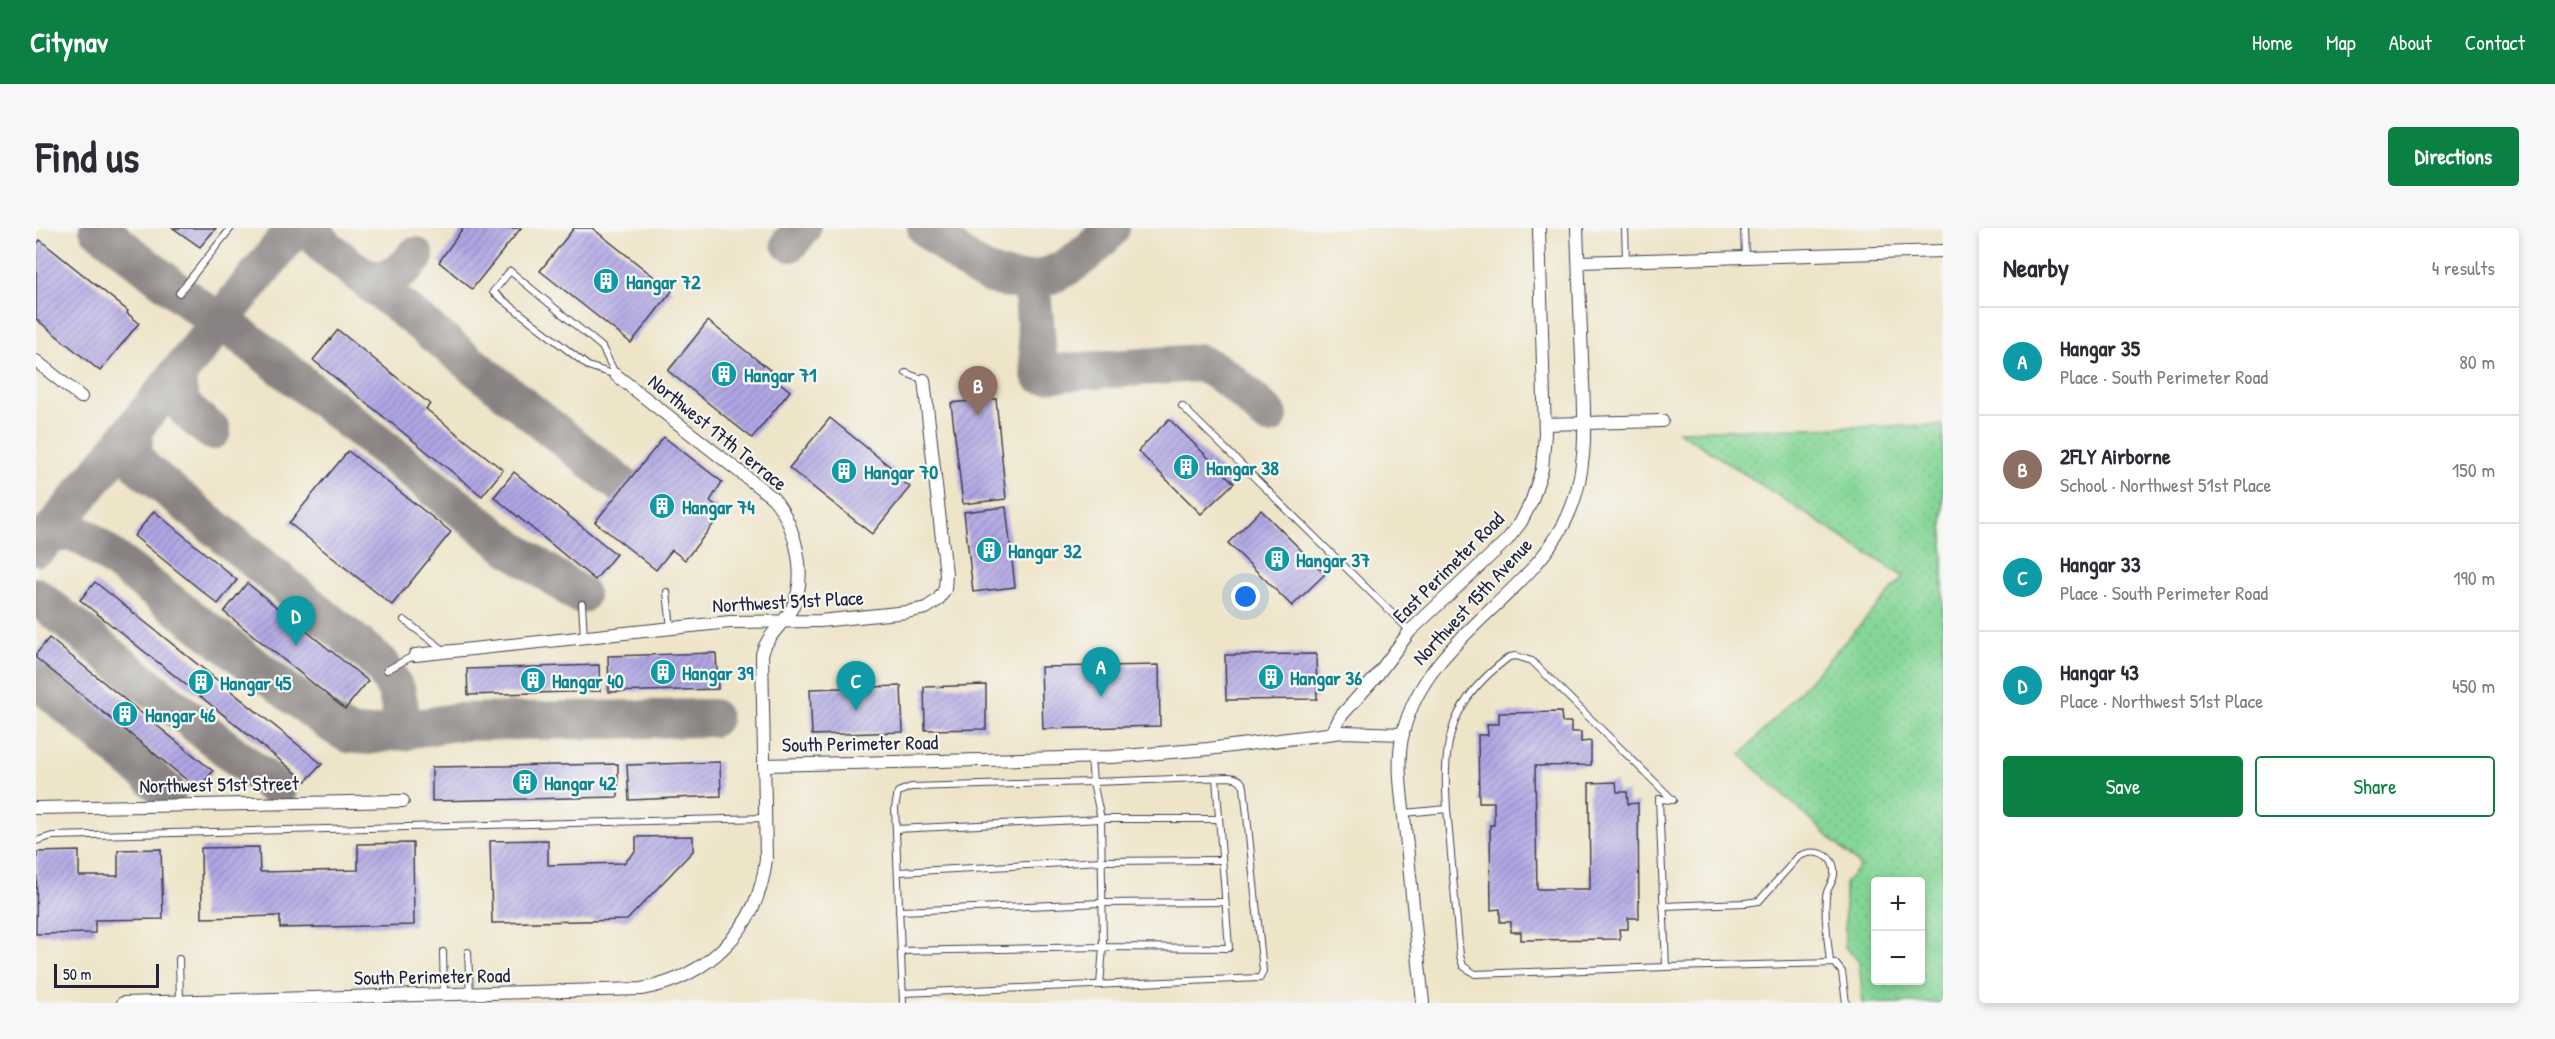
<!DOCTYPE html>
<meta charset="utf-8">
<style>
:root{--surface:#fff;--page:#f7f7f7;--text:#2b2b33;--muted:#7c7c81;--line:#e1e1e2;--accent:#0b8043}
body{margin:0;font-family:"Patrick Hand",sans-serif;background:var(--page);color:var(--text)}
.controls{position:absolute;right:18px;bottom:18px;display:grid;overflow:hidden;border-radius:6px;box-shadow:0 3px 9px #0003}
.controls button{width:54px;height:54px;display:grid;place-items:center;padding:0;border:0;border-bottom:2px solid var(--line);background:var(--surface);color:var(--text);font:30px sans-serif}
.scale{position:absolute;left:18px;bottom:15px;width:105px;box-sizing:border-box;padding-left:6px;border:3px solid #22223b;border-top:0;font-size:16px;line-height:21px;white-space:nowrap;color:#22223b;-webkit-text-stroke:4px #f6f6f2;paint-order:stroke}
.you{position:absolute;left:1210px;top:369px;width:21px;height:21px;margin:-15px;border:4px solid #fff;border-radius:50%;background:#1a73e8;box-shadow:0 0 0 9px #1a73e833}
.badge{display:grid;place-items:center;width:39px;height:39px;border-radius:50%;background:var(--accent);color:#fff;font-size:20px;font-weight:700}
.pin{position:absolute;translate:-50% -50px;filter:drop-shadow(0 2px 3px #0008)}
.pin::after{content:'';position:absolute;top:32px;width:21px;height:18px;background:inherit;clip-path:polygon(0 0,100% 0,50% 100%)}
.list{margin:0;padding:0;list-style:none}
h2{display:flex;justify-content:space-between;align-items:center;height:78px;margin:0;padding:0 24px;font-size:26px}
h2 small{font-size:20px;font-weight:400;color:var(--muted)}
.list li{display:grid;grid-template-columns:39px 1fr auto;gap:18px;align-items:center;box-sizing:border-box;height:108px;padding:0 24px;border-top:2px solid var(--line)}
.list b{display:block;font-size:22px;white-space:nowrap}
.list p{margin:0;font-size:20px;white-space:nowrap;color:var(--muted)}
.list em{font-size:20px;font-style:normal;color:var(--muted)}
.actions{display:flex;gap:12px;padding:18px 24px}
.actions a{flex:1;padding:14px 0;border:2px solid var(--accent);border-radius:6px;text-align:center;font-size:21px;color:var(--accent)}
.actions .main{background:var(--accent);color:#fff}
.map{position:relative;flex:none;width:1907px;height:775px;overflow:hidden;border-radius:6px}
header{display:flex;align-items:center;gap:36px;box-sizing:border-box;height:84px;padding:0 30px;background:var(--accent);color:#fff}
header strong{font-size:28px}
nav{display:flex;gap:33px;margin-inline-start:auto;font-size:21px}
.intro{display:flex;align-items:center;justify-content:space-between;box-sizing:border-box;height:144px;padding:0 36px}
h1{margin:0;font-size:42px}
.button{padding:15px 27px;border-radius:6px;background:var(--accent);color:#fff;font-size:21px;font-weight:700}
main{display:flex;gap:36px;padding:0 36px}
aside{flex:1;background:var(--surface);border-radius:6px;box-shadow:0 3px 9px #0003}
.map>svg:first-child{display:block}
.grass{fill:url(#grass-dots);stroke:#547c69;stroke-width:1.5;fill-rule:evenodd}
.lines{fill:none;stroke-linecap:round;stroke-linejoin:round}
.taxiway{stroke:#888382;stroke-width:38}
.building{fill:url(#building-hatch)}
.lane-casing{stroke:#413f50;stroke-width:8}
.street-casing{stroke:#413f50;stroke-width:14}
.lane{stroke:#fff;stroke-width:6}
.street{stroke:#fff;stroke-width:12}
.labels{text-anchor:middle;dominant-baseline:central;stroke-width:4.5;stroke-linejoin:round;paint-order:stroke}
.culture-label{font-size:20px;font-weight:bold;fill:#0d838f;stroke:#f6f6f2;text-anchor:start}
.street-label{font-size:20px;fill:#22223b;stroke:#f6f6f2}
</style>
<header>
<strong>Citynav</strong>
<nav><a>Home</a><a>Map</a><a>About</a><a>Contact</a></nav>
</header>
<div class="intro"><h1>Find us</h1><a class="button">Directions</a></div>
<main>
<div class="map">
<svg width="1907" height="775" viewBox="0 0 1907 775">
<defs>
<pattern id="grass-dots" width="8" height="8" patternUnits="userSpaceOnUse" patternTransform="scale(1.5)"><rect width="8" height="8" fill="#85d697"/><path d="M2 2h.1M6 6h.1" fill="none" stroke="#73b783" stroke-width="1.8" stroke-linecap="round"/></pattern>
<pattern id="building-hatch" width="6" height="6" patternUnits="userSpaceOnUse" patternTransform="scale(1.5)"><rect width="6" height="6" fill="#b0a6e4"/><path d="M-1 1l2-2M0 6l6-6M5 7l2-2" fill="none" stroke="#8f87ba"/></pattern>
</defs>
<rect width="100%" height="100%" fill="#f6f6f2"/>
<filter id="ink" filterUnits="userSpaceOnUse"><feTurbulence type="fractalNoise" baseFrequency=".0167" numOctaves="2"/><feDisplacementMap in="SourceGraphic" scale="12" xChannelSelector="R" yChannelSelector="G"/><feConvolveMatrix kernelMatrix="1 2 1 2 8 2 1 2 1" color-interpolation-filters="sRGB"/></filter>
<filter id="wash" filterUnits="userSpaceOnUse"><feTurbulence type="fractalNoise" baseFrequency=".008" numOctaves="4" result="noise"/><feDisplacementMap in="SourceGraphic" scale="24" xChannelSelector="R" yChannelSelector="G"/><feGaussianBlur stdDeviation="1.35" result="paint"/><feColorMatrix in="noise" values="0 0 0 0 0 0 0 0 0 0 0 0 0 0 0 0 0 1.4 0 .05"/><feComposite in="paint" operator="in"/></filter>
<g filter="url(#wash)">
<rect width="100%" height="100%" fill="#eee4c8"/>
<path class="grass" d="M1907,197V775H1827L1823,733L1809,719V655L1824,638L1705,527L1868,349L1642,203ZM1840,654H1884V752H1840Z"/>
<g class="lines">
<g class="taxiway">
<path d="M62,0L158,76L210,111L469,316L544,367"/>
<path d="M278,0L283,11L291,20L588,259"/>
<path d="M890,0C906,12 921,27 938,38C992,71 1039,43 1075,0"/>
<path d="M754,15L766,0"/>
<path d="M324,47C348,57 364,48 379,28"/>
<path d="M995,52L1004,146L1162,135C1190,143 1212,170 1233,188"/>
<path d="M142,145C139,178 152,184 176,203"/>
<path d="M99,199L97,224L105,239L345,436L361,464L368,504"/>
<path d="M8,312C21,303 37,303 50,310L292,494L312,506L332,508L419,494L676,490"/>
<path d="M3,319L259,0"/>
<path d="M0,368L242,562"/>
<path d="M0,451L131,563"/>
</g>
</g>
<g id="blocks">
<g class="building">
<path d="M137,0H180L164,19Z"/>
<path d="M427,0H485L436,61L403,34Z"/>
<path d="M538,0H556L636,63L595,115L504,43Z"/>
<path d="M4,12L92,83L91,85L103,95L64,143L0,91V17Z"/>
<path d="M672,93L744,150L742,153L754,163L716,210L632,143Z"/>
<path d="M302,102L394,176L390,181L467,242L446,268L277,132Z"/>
<path d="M953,171H960L970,271L927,276L915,175Z"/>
<path d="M794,190L863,246L861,249L874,259L836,306L753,240Z"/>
<path d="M1133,191L1198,255L1165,286L1102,223Z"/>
<path d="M628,209L686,254L674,273L688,283L649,332L636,322L620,342L559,294Z"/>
<path d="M312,223L415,304L356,377L253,295Z"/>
<path d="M478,244L580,326L559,352L458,269Z"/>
<path d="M970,279L979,359L937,364L928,284Z"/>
<path d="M1225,282L1289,346L1256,378L1192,315Z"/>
<path d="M118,283L201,352L182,376L98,308Z"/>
<path d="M59,354L286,536L270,553L44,372Z"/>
<path d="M211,355L332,453L309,481L188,384Z"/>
<path d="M13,410L177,543L162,561L0,430V426Z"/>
<path d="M680,425L682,461L573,464L572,428Z"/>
<path d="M1280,426L1281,471L1190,472L1189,427Z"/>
<path d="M563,437L564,463L432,467L431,441Z"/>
<path d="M1123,437L1124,498L1007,501L1005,439Z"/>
<path d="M950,457V501L889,502L888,459Z"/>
<path d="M865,458L867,504L776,507L774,461Z"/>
<path d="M1525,484L1526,494H1535V504H1545V514L1555,513V537L1499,538L1501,661H1554L1553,555L1580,554L1581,564H1591L1592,576L1602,575L1603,690H1592V701H1583L1584,711L1485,712V704H1475V694H1464V681L1455,682L1454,597H1458V574H1443L1442,507H1452L1451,496H1463V485Z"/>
<path d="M684,534L685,568L593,572L591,537Z"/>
<path d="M582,536V569L396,573V539Z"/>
<path d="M657,608V623L591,692L456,695L454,613L512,612V637L588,635L600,623V609Z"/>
<path d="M377,615L378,697L244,700V688L166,690L165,620L223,619L224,644L322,642V616Z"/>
<path d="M125,621L127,691L59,692V705L0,706L1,624L43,623V648H82V622Z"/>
</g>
</g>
</g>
<g filter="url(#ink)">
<use href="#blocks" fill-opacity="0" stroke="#413f50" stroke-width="1.5"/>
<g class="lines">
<g class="lane-casing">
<g id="lane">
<path d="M1589,0L1590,32"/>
<path d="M1708,0L1709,29"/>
<path d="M474,43L566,119L580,147L552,138L457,64Z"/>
<path d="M143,65L195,0"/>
<path d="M870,145L888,152"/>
<path d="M1146,178L1374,403"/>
<path d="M631,364L635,400"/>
<path d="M546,376L548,409"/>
<path d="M368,392L409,423"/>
<path d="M351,442L379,427"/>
<path d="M1368,585L1411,581C1406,509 1415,474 1473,429L1480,428L1496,433L1637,572L1623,571L1630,739L1439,746L1427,738L1424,728L1411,581"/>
<path d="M860,601L1065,591H1183"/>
<path d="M0,613L16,608L729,590"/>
<path d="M862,644L1066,633L1186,632"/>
<path d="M1627,678L1709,675L1723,673L1762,629C1778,620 1800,625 1798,647C1797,655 1790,661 1790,669C1788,690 1792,713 1794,734"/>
<path d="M863,683L1066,675L1189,674"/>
<path d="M865,723L1067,719L1064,757"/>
<path d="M407,724L408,767"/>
<path d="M432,724L434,766"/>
<path d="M143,731L144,773"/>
<path d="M1630,739L1799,735L1806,744L1810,775"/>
<path d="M867,765L1224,750L1227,743L1208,559C1205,551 1201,550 1193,549L1057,554L1065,591L1067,719L1193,720L1180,550"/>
<path d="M867,775L859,580L862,564L875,559L1057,554L1055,530"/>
</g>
</g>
<g class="street-casing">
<g id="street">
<path d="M1543,34L1907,23"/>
<path d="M0,133L45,169"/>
<path d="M1509,196L1626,193"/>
<path d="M379,427L694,394L784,393L871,384L890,380L902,372L909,361L910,346L888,152"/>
<path d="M1296,505L1305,488L1339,450L1374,403L1471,312L1485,294L1496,272L1506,241L1509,206L1503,0"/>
<path d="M728,537L1076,529L1172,521L1307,504L1367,506"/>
<path d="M0,580L367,573"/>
<path d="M87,775L605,761C671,750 723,700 730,631L726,426C731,407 747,397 756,380C773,348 759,296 737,270L580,147"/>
<path d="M1387,775C1381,719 1376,664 1370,608C1367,574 1359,538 1367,505C1389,413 1486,375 1528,296C1555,245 1548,186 1546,131C1544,88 1543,44 1541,0"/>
</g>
</g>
<use href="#lane" class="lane"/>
<use href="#street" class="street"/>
</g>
</g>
<defs>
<g id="building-disc" transform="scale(1.35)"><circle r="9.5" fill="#0f9aa8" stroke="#f6f6f2"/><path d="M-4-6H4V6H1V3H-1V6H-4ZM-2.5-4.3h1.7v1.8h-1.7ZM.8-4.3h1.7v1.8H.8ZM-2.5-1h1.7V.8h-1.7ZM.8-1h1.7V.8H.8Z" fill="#fff"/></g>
</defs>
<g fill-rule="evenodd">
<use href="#building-disc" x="570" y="53"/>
<use href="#building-disc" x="688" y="146"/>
<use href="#building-disc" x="1150" y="239"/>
<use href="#building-disc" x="808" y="243"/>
<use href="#building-disc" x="626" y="278"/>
<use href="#building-disc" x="953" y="322"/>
<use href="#building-disc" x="1241" y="331"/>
<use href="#building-disc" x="627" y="444"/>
<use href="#building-disc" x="1235" y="449"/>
<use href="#building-disc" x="497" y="452"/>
<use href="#building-disc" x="165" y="454"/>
<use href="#building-disc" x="89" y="486"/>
<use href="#building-disc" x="489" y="554"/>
</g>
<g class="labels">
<g class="culture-label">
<text x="590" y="53">Hangar 72</text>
<text x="708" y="146">Hangar 71</text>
<text x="1170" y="239">Hangar 38</text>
<text x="828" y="243">Hangar 70</text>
<text x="646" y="278">Hangar 74</text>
<text x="972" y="322">Hangar 32</text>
<text x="1260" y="331">Hangar 37</text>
<text x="646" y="444">Hangar 39</text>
<text x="1254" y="449">Hangar 36</text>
<text x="516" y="452">Hangar 40</text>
<text x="184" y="454">Hangar 45</text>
<text x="109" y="486">Hangar 46</text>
<text x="508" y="554">Hangar 42</text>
</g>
<g class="street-label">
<text transform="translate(682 204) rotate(39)">Northwest 17th Terrace</text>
<text transform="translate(1412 339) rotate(-45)">East Perimeter Road</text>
<text transform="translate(752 373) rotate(-3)">Northwest 51st Place</text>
<text transform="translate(1436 373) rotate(-47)">Northwest 15th Avenue</text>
<text transform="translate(824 515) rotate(-1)">South Perimeter Road</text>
<text transform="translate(183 556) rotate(-1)">Northwest 51st Street</text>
<text transform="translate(396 748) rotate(-1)">South Perimeter Road</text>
</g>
</g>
</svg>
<div class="controls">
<button>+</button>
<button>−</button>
</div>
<div class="scale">50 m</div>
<div class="you"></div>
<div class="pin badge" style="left:1065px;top:469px;background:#0f9aa8">A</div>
<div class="pin badge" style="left:942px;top:188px;background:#8d6e63">B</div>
<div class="pin badge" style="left:820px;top:483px;background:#0f9aa8">C</div>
<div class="pin badge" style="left:260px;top:418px;background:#0f9aa8">D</div>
</div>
<aside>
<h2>Nearby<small>4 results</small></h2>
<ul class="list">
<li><span class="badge" style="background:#0f9aa8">A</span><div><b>Hangar 35</b><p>Place · South Perimeter Road</p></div><em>80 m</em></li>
<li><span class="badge" style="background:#8d6e63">B</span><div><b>2FLY Airborne</b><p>School · Northwest 51st Place</p></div><em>150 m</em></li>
<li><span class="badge" style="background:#0f9aa8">C</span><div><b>Hangar 33</b><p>Place · South Perimeter Road</p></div><em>190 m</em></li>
<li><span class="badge" style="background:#0f9aa8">D</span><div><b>Hangar 43</b><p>Place · Northwest 51st Place</p></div><em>450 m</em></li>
</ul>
<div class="actions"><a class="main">Save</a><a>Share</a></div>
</aside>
</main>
